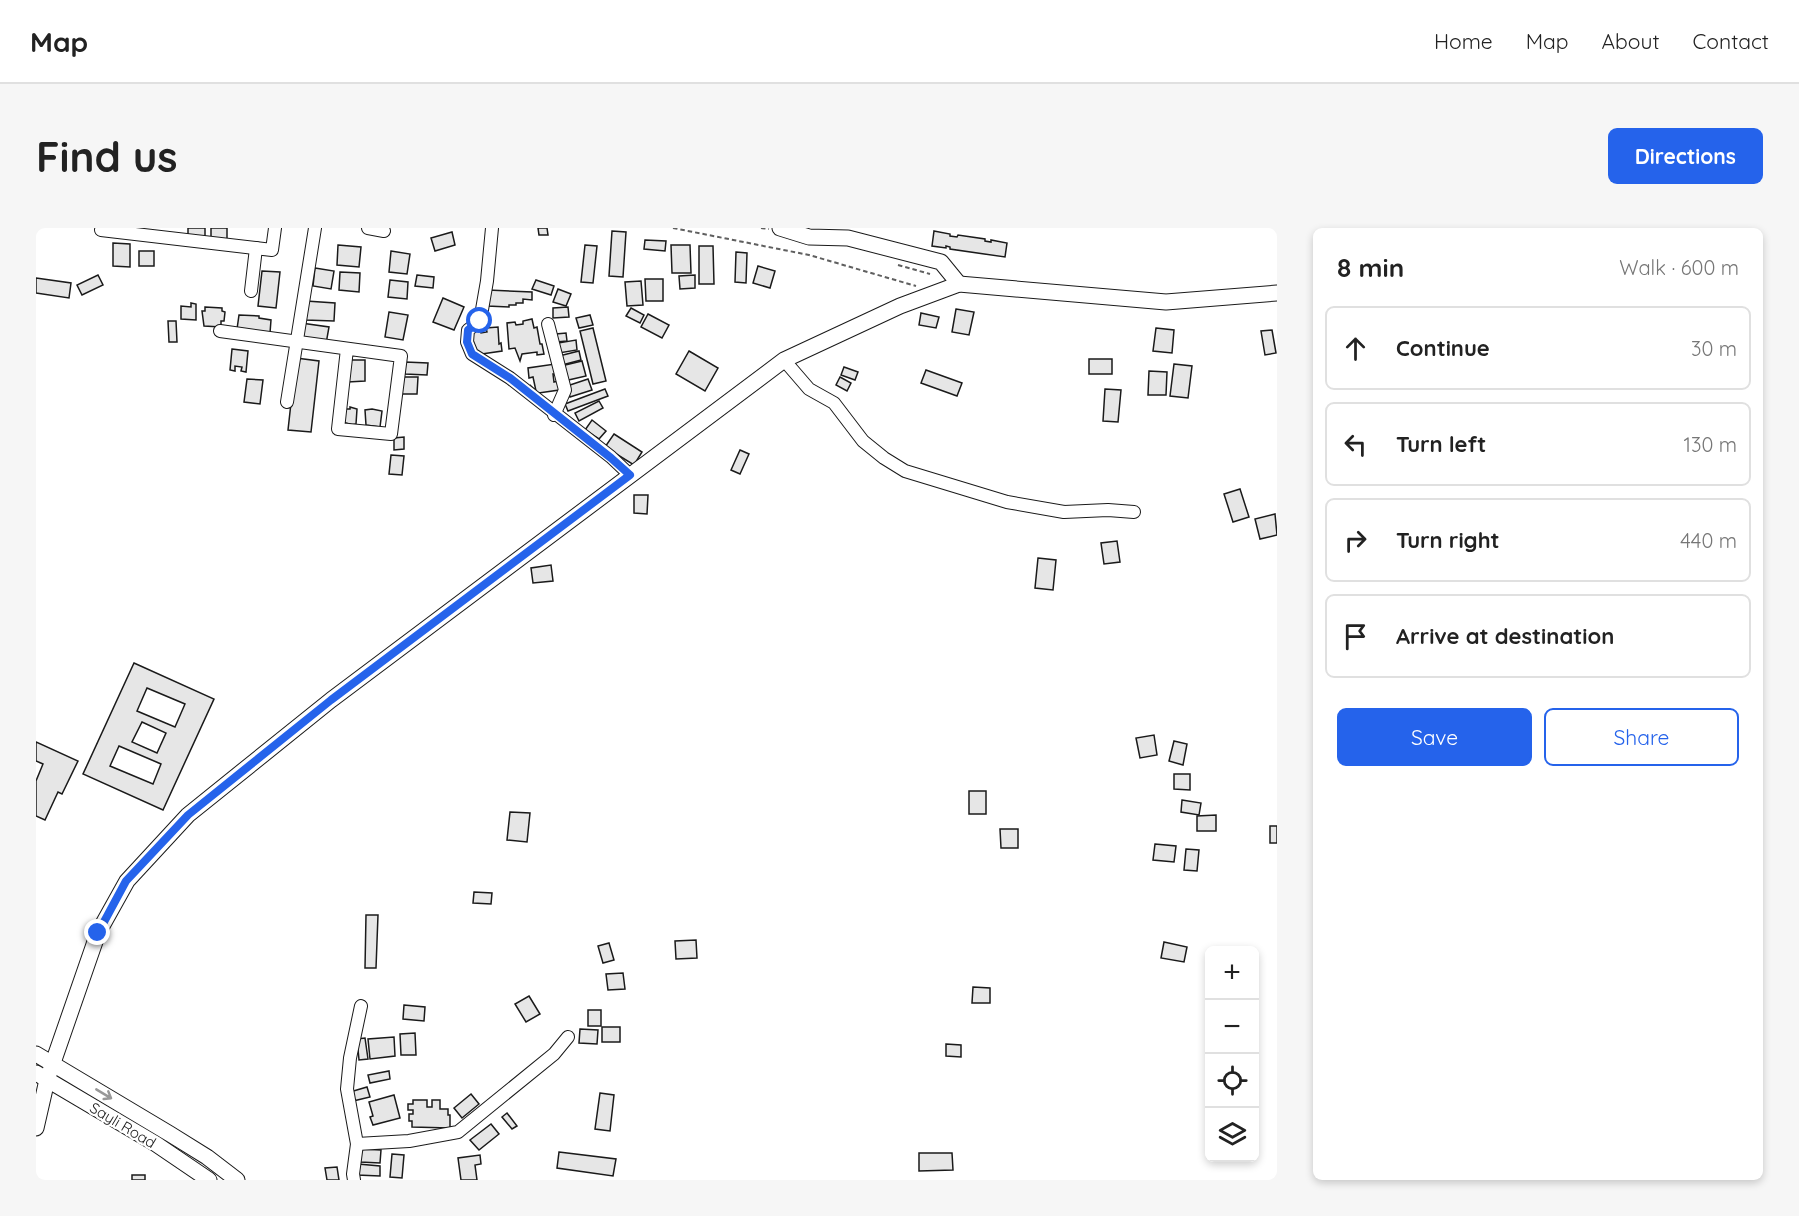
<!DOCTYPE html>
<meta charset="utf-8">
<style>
:root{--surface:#fff;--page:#f6f6f6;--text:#222;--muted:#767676;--line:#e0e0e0;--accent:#2563eb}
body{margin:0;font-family:Quicksand,sans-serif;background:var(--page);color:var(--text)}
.controls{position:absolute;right:18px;bottom:18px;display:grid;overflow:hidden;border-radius:9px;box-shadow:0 3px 9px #0003}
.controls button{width:54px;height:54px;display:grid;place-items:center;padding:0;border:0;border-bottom:2px solid var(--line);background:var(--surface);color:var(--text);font:30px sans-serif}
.stop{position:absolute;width:18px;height:18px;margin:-14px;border:4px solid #2563eb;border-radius:50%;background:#fff}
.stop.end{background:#2563eb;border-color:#fff;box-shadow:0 2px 6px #0008}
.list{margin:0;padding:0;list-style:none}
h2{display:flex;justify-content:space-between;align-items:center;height:78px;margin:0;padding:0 24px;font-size:26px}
h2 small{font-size:20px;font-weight:400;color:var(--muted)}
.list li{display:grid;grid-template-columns:39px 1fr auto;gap:18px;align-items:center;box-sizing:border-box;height:84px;margin:0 12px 12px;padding:0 12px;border:2px solid var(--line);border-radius:9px}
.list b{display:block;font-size:22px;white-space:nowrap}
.list em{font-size:20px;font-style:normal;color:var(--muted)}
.actions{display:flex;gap:12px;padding:18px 24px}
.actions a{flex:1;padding:14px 0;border:2px solid var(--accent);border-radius:9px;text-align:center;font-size:21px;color:var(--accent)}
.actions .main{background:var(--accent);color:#fff}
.icon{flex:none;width:33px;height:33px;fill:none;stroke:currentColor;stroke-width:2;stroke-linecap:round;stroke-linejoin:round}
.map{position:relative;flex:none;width:1241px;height:952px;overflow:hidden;border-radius:9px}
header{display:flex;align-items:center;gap:36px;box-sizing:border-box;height:84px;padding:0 30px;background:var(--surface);border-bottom:2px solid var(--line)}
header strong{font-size:28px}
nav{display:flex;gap:33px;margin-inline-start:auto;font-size:21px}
.intro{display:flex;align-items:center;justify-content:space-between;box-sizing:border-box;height:144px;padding:0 36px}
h1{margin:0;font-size:42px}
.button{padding:15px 27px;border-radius:9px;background:var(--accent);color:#fff;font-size:21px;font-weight:700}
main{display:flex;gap:36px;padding:0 36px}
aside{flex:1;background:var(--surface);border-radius:9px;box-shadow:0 3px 9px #0003}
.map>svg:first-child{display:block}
.building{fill:#e6e6e6;stroke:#1a1a1a;stroke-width:1.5;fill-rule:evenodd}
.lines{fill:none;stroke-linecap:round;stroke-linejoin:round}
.minor-casing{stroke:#1a1a1a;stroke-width:14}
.major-casing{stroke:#1a1a1a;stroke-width:17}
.path{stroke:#5f5f5f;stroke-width:2;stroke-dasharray:4.5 3;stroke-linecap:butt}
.minor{stroke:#fff;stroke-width:12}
.major{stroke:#fff;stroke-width:15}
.oneway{stroke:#989898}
.route{stroke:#2563eb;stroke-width:8}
.labels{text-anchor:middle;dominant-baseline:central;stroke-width:4.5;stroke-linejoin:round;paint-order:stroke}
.street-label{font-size:15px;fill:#1a1a1a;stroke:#fff}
</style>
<header>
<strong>Map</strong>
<nav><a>Home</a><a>Map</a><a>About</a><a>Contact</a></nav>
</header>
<div class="intro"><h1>Find us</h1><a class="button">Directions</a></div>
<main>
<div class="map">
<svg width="1241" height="952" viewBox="0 0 1241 952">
<rect width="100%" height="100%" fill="#fff"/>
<g class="building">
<rect x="152" y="0" width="17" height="8"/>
<rect x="175" y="0" width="16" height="12"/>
<path d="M502,0H511L512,7H503Z"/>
<path d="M576,3L590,4L587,49L573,48Z"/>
<path d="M898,3L914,6V8L921,9L922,7L949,11V13L955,14V12L971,15L969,29L914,21V19L910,18V20L896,18Z"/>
<path d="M416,4L419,17L399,23L395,10Z"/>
<path d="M609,12L630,13L629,23L608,21Z"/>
<path d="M77,15L94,16V39L77,38Z"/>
<path d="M302,17L325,19L323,39L301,37Z"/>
<path d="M549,17L561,18L557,55L545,54Z"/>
<path d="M635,17H654L655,45H636Z"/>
<path d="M663,18H677L678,56H663Z"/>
<rect x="103" y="23" width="15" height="15"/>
<path d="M355,23L374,26L371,46L353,44Z"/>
<path d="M700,24L711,25L710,55L699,54Z"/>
<path d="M722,38L739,43L734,60L717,55Z"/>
<path d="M279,40L298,43L295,61L277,58Z"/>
<path d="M226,43L244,44L240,80L222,78Z"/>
<path d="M304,44L324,45L323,64L303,62Z"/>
<path d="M62,47L67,57L46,67L41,57Z"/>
<path d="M381,47L398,49L397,60L379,58Z"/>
<path d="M659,47V60L644,61L643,48Z"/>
<path d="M0,50L35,55L33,70L0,65Z"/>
<path d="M609,51H627V73H610Z"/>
<path d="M354,52L372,54L371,71L352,69Z"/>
<path d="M500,52L518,58L515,67L496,61Z"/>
<path d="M605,53L607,77L591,78L589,54Z"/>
<path d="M522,61L535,66L530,78L517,74Z"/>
<path d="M452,62L496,64V72L487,71V75H480V77H473V79L451,78Z"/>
<path d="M407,70L428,79L418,102L397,94Z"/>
<path d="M270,73L299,75L298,93L269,92Z"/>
<path d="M155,75L160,76V92L145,91V78L155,79Z"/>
<path d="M169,79L186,80V83L189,84L188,93H185V99L168,98L166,83H169Z"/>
<path d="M532,79L533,89L517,90V80Z"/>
<path d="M595,80L608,87L604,95L590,88Z"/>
<path d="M920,81L938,84L933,107L916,104Z"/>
<path d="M353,84L372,87L367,112L349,109Z"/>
<path d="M885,85L903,89L900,100L883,97Z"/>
<path d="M612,86L633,97L626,110L605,99Z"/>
<path d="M203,87L223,88V90L235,92L234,105L201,101Z"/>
<path d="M554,87L557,97L543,100L540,90Z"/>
<path d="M496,91L498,100L501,99L504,116H506L508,126L501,127V124L486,126L484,133L479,120L473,121L471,95L479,94L480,97L487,96V93Z"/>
<path d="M132,93H140L141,114H133Z"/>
<path d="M265,95L293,99L290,116L262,111Z"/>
<path d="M462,99L463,116L465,115L466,123L439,127L436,103L444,102L445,105L451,104L450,100Z"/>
<path d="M557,100L570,153L557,156L544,103Z"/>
<path d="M1120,100L1138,102L1136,125L1117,123Z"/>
<path d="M1236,102L1240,125L1229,127L1225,103Z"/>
<path d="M530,105L531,113L520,114V106Z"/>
<path d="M540,112L541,122L523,125L522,115Z"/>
<path d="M196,121L212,123L210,144L205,143L206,139L199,138V143L194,142Z"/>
<path d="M543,123L545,132L526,137L523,128Z"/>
<path d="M653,123L682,140L669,163L640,146Z"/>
<path d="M260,130L283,133L275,204L252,202Z"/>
<rect x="1053" y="131" width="23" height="15"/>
<path d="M315,132H329V153L312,154Z"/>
<path d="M546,133L550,148L528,153L525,138Z"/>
<path d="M369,134L392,135L391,147L369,146Z"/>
<path d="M519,136L521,146H517L518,154L522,153L523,162L496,166L495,158L500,163L497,149L493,150L492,140Z"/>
<path d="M1138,136L1156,138L1152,170L1134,168Z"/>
<path d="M808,139L822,144L819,152L805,147Z"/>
<path d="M890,142L926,155L921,168L885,155Z"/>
<path d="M1113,143L1131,144L1130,167H1112Z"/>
<path d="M366,149H382L381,166H366Z"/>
<path d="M804,149L815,155L811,163L800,157Z"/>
<path d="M211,151L227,152L224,176L208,174Z"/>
<path d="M552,151L556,162L534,169L531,158Z"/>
<path d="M569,161L572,168L532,183L529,176Z"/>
<path d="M1069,161L1085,162L1082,194L1067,193Z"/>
<path d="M563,173L567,180L543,193L539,185Z"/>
<path d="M314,179L321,181L320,196L316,197L307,194L308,181H314Z"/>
<path d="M336,181L346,183L344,199L330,197L329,182Z"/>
<path d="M556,192L570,203L563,211L549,202Z"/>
<path d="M578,206L606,224L598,237L569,219Z"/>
<path d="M368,209V221L358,222V210Z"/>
<path d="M704,222L713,226L704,246L695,242Z"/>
<path d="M355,227L368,228L366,247L353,246Z"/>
<path d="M1204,261L1213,289L1197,294L1188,266Z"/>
<path d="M598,267H612L611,286L598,285Z"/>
<path d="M1239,286L1241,307L1224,311L1219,291Z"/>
<path d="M1081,313L1084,334L1068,336L1065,315Z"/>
<path d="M1002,330L1020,332L1017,362L999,360Z"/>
<path d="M515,337L517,353L497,355L495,340Z"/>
<path d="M98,435L178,471L127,582L47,546ZM111,460L149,476L139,499L101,483ZM106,494L130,505L121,525L96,514ZM83,518L125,536L117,556L74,538Z"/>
<path d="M1118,507L1121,527L1104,530L1100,510Z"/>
<path d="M1138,513L1151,516L1147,537L1133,533Z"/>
<path d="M0,514L42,533L26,566L22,564L9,592L0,588V553L7,536L0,533Z"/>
<path d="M1138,546H1154V562L1138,561Z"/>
<rect x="933" y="563" width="17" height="23"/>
<path d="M1146,572L1165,575L1163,587L1145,584Z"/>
<path d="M474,584L494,585L491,614L471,612Z"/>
<path d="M1180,587V603H1161V588Z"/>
<rect x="1234" y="598" width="7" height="17"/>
<path d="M964,601H982V620H965Z"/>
<path d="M1119,616L1140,618L1138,634L1117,632Z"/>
<path d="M1150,621L1163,622L1161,643L1148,642Z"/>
<path d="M438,664L456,665L455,676L437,675Z"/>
<path d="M330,687H342L340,740H329Z"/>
<path d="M660,712L661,730L640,731L639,713Z"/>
<path d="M1128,714L1151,719L1148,734L1125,730Z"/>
<path d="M573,715L578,732L567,735L562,718Z"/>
<path d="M587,745L589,761L572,762L570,746Z"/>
<path d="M937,759L954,760V775H936Z"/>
<path d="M493,768L504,786L490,794L479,776Z"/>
<path d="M368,777L389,779L388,793L367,791Z"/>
<rect x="552" y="782" width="13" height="16"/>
<rect x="566" y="799" width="18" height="15"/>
<path d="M544,801L562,802L561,816L543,815Z"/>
<path d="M379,805L380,827H365L364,806Z"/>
<path d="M358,809L359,828L334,831L332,811Z"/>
<path d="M329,810L332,831L323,832L321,811Z"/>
<path d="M910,816L925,817V829L910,828Z"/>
<path d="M353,843L354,851L334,855L332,847Z"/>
<path d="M331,859L334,869L317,873L314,864Z"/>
<path d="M564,865L578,867L574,903L559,901Z"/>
<path d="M435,866L443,876L426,890L418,880Z"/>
<path d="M358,867L364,890L337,897L334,889L337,888L333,874Z"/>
<path d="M377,872H391V879H396V872H404V881H412V887H414V900L376,899V893H373V886H377V882H372V876H377Z"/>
<path d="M471,885L481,898L476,901L466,889Z"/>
<path d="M455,896L463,906L443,922L434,912Z"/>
<path d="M324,921L345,922L344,935L324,934Z"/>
<path d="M523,924L580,931L577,948L521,940Z"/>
<path d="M883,925H916L917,942L883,943Z"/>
<path d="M356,926L368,927L366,950L354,949Z"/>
<path d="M444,927L445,936L439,937L441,952H425L422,930Z"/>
<path d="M322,936L344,938V948L321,947Z"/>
<path d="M301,939L303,952H291L289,940Z"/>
<rect x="96" y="947" width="13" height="5"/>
</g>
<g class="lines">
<g class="minor-casing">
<g id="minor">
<path d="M332,0L348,3"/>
<path d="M456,0L451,53L444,93L432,102L431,114L436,126L474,150L575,229L594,247"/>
<path d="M65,2L236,22L239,0"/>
<path d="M215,63L220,20"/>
<path d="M512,96L529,162L518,187"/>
<path d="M184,103L365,128L355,206L302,201L311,121"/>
<path d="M748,132L773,161L798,175L827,213L848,230L869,243L971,274L1028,284L1072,282L1098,284"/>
<path d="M251,174L279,0"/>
<path d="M321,916L373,913L422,904L518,826L532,809"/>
<path d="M318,952L317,946L321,916L311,861L314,830L325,778"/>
</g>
</g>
<g class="major-casing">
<g id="major">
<path d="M744,0L773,9L812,10L905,34L923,56"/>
<path d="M0,826L134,906L171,929L201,952"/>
<path d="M0,845L120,916L173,952"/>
<path d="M0,900L11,852L62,705L91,653L152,587L295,472L748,132L864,78L923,56L1130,74L1241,65"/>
</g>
</g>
<g class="path">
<path d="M637,0L773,27L880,58"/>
<path d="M725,0L733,1"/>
<path d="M862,37L894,46"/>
</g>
<use href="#minor" class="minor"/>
<use href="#major" class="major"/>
</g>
<defs><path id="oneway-shaft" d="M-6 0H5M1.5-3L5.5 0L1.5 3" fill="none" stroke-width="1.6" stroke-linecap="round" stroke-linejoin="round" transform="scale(1.5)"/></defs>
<use class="oneway" href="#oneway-shaft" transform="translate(68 866) rotate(31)"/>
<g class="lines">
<path class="route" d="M62,705L90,653L152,587L295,472L594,247L575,230L474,150L436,126L431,114L432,102L444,93"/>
</g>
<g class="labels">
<g class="street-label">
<text transform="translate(87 897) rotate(31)">Sayli Road</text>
</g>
</g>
</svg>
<div class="controls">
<button>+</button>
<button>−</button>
<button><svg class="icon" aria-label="locate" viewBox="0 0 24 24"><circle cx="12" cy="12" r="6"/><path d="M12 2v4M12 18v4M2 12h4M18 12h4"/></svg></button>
<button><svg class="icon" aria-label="layers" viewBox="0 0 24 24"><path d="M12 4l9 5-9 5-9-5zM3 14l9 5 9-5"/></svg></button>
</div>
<div class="stop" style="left:444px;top:93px"></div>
<div class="stop end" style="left:62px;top:705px"></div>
</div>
<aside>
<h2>8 min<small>Walk · 600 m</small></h2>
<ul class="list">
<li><svg class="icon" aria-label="ahead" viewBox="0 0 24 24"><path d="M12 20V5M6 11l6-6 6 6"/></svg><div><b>Continue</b></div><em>30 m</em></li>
<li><svg class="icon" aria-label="left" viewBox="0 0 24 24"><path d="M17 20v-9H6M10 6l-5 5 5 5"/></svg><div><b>Turn left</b></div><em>130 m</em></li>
<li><svg class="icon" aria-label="right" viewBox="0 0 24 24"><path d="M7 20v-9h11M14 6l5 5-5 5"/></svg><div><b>Turn right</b></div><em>440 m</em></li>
<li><svg class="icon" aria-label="arrive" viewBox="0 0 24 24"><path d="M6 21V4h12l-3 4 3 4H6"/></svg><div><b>Arrive at destination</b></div></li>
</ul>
<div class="actions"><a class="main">Save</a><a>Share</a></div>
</aside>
</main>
